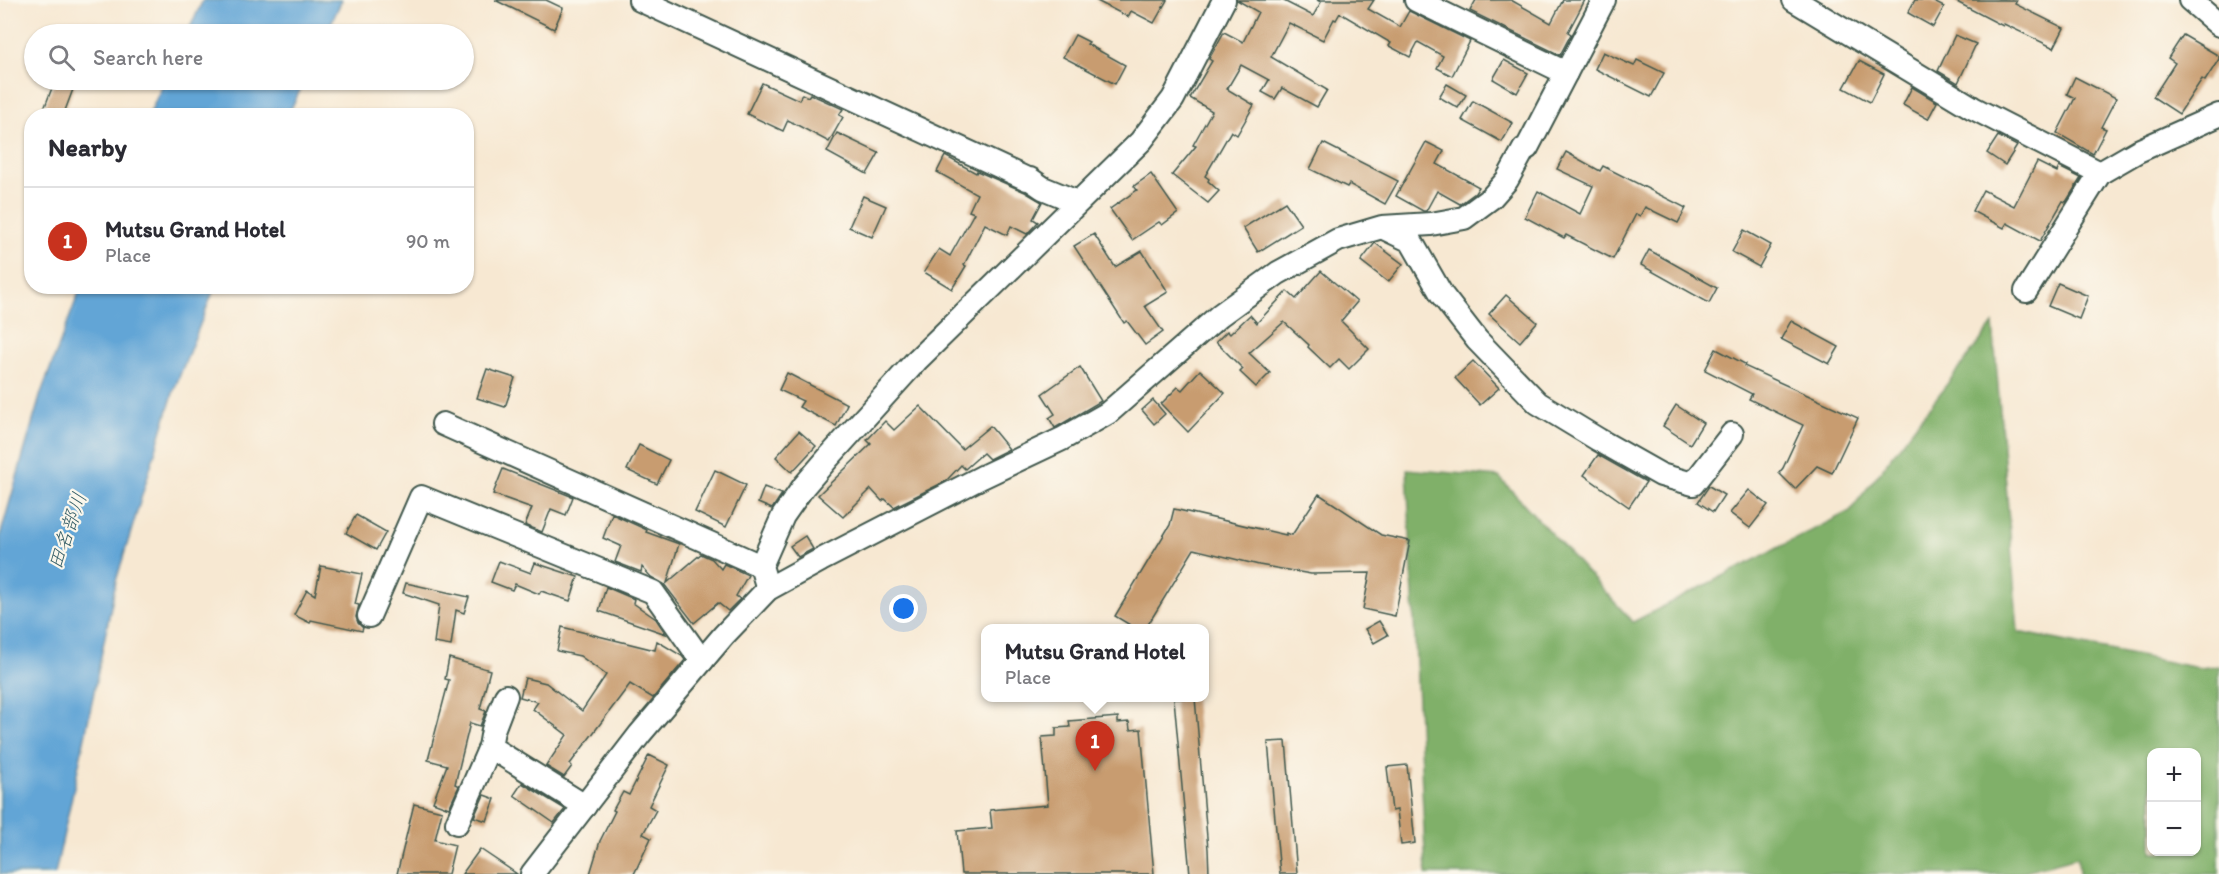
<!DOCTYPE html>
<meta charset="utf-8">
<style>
:root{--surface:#fff;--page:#f7f7f7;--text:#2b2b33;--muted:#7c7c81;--line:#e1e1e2;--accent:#c8321e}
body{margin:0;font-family:Itim,"Klee One",sans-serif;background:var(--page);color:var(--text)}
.controls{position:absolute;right:18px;bottom:18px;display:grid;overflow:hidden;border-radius:12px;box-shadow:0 2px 4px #0004}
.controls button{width:54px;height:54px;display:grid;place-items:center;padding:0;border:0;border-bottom:2px solid var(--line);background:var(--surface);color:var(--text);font:30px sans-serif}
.you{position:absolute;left:904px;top:609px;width:21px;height:21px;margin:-15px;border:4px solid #fff;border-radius:50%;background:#1a73e8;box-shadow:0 0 0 9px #1a73e833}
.badge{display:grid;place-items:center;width:39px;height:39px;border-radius:50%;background:var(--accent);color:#fff;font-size:20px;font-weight:700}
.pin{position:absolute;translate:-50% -50px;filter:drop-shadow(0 2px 3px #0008)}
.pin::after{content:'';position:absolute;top:32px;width:21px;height:18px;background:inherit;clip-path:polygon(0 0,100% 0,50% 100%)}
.popup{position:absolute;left:981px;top:624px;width:228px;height:78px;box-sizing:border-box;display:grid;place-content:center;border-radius:12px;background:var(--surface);filter:drop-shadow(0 2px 4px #0005);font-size:20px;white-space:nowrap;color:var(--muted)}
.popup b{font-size:22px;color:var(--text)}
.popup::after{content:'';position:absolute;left:50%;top:100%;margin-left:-12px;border:12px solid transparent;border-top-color:var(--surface)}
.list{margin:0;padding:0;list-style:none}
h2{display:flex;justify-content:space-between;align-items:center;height:78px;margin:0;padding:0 24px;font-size:26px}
h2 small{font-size:20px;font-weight:400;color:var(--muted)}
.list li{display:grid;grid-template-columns:39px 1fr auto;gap:18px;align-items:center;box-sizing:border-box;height:108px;padding:0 24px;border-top:2px solid var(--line)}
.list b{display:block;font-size:22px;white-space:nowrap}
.list p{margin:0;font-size:20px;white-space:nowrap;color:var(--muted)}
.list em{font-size:20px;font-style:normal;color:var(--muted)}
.icon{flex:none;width:33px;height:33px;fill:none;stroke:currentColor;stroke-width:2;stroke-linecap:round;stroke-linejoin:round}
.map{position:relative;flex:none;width:2219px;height:874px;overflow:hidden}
.search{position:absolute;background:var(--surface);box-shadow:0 2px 4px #0004;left:24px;top:24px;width:450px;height:66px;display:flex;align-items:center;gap:15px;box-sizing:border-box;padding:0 21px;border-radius:33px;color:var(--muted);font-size:22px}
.panel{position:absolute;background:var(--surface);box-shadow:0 2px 4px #0004;left:24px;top:108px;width:450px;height:186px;border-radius:24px}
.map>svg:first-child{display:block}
.forest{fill:#80b069;stroke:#50764e;stroke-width:1.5;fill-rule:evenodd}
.water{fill:#62a5d6;stroke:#407185;stroke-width:1.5}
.building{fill:#c89c70}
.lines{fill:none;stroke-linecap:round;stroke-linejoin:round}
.minor-casing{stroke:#3f574c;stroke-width:26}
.minor{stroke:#fff;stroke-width:22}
.labels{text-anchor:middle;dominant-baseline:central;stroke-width:4.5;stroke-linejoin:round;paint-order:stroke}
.water-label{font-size:20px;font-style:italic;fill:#335c65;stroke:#fbf7ec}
</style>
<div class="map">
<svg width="2219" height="874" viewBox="0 0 2219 874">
<rect width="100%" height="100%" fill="#fbf7ec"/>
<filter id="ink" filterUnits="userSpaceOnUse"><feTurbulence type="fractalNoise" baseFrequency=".0167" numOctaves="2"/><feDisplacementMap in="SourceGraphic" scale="12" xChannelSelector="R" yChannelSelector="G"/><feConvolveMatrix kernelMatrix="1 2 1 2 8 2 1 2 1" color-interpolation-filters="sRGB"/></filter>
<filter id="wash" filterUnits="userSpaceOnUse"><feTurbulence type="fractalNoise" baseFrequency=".008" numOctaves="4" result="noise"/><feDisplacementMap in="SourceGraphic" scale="24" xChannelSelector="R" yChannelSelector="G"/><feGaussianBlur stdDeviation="1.35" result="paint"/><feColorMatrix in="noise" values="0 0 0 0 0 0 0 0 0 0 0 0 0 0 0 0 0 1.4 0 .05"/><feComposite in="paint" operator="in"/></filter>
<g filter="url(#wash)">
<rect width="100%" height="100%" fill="#f7e8d2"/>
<path class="forest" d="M1993,324L2018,632L2199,668L2219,666V874H2079L2078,857L2014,874H1426L1407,469L1499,477L1633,622L1850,511ZM2152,752H2196V852H2152Z"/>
<g class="water">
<path d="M203,0H342L326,34H187Z"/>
<path d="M165,80H305L288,115H149Z"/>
<path d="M81,287H215L174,390L116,581L86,732L55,874H0V536L41,393Z"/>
</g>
<g id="blocks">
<g class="building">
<path d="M495,0H546L563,8L554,29Z"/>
<path d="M1095,0H1167L1154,23L1131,11L1128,17Z"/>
<path d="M1237,0H1282L1313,16L1321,2L1317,0H1374L1368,9L1400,27L1409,11L1470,41L1452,76L1437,68L1443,56L1418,42L1410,57L1389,46L1391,43L1340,13L1336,20L1334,19L1323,40L1289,23L1271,57L1327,90L1317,107L1282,88L1275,99L1262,92L1269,80L1241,65L1227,89L1254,105L1237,135L1231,131L1205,176L1209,179L1208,181L1219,191L1208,203L1172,175L1196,146L1193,145L1212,111L1190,98L1212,61L1209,59L1224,32L1243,42L1258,12Z"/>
<path d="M1476,0H1511L1551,23L1563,0H1585L1568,32L1571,34L1560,55L1470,11Z"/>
<path d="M1915,0H1930L1944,7L1933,27L1908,13Z"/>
<path d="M1953,0H2017L2015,4L2064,28L2054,48L2004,24L2003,26Z"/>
<path d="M1075,35L1089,42L1087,44L1125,65L1115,84L1063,57Z"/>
<path d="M1955,35L1976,44L1958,83L1938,71Z"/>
<path d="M2183,35L2219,56V59L2205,81L2202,79L2179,114L2153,97L2175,63L2168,58Z"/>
<path d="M1603,52L1634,66L1637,60L1664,73L1651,97L1595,69Z"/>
<path d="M1504,60L1528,73L1517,93L1493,79Z"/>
<path d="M1859,61L1884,74L1870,102L1844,88Z"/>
<path d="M2075,77L2116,98L2101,127L2106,129L2093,154L2057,133L2075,98L2067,94Z"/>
<path d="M55,80H62L75,84L63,116L44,109Z"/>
<path d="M762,83L799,100L802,94L808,97L810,94L843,109L839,115L843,117L829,142L788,120L783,131L747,114Z"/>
<path d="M1447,84L1466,95L1458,108L1439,97Z"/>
<path d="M1912,87L1937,102L1928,119L1903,105Z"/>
<path d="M1473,101L1513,123L1502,142L1462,120Z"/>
<path d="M837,133L879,153L867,174L827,152Z"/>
<path d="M1998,136L2017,146L2005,165L1987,153Z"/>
<path d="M1426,142L1444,151L1437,164L1479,187L1475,193L1460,204L1437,191L1426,211H1423L1396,196Z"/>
<path d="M1323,143L1398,181L1385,204L1349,184L1347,187L1310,169Z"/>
<path d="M1566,152L1600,171L1603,166L1686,208L1678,223L1645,207L1640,216L1636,214L1613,259L1566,235L1564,238L1525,217L1538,191L1580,214L1593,186L1557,169Z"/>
<path d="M945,156L976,173L977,171L1025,192L1042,202L1033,219L1038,222L1027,234L1011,226L1007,235L985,224L964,265L966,266L952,289L924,272L939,249L950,256L974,213L969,211L977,194L937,172Z"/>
<path d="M2037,162L2057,172L2059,167L2081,178L2066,202L2063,201L2040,241L2007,223L2004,228L1972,211L1983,190L2014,206Z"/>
<path d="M1151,174L1178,213L1162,225L1159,222L1132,240L1110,209L1137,190L1134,186Z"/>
<path d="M863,196L886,206L872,237L849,227Z"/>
<path d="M1285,202L1301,225L1258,252L1243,228Z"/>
<path d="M1744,230L1771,245L1759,267L1732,252Z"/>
<path d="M1094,234L1115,267L1142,251L1168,292L1145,306L1163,332L1145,345L1127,321L1124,323L1074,246Z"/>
<path d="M1375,243L1403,264L1388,282L1361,261Z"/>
<path d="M1649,250L1717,288L1709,303L1641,265Z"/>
<path d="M1321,271L1357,302L1341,321L1369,349L1349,369L1339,359L1330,368L1308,347L1309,345L1284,322L1249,353L1270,373L1256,387L1240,372L1243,369L1216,342L1227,331L1230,334L1250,315L1257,323L1287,291L1296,299Z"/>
<path d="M2058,283L2088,296L2079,319L2048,306Z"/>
<path d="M1506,295L1537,322L1520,342L1489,314Z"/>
<path d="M1791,321L1839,347L1829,364L1781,339Z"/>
<path d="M1716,349L1745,364L1744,366L1858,418L1832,473L1817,466L1795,489L1779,473L1783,468L1803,425L1749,399L1752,394L1705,370Z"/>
<path d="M1473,361L1499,388L1480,405L1455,378Z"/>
<path d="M1080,367L1101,401L1055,428L1049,418L1055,414L1042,394Z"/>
<path d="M487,369L515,378L505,407L477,398Z"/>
<path d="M1200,370L1225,393L1188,432L1161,404L1178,387L1182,390Z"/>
<path d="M787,373L847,404L836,426L799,407L803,401L779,390Z"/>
<path d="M1153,400L1165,414L1154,424L1142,410Z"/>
<path d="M1676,405L1703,423L1690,444L1663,426Z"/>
<path d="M920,406L962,449L990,426L1009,449L989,459L983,453L965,469L961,465L946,481L894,507L885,499L882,501L871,489L843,517L818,495L871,444L867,440L885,421L894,430Z"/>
<path d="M799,431L816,446L792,472L776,457Z"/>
<path d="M639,445L669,460L657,484L627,470Z"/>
<path d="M1598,455L1646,482L1629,507L1584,475Z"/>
<path d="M503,469L573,497L566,515L551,509L542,532L525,525L532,508L493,494Z"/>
<path d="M715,470L746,485L726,527L695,512Z"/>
<path d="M1709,486L1724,495L1713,512L1698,502Z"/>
<path d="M764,487L782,494L772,509L758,503Z"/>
<path d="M1749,490L1768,505L1750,528L1730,513Z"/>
<path d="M1319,494L1381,535L1410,541L1395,616L1363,609L1370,573L1311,574L1259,565L1194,549L1146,628H1135L1115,616L1170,525L1174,509L1286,535V533L1292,535Z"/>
<path d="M612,514L647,530L646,532L679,544L667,583L701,554L712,559L721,569L724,564L748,575L736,596L740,599L728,611L718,603L694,623L664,584L651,577L642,567L641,572L615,562L621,546L603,538Z"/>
<path d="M356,515L386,532L376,550L346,533Z"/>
<path d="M805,536L813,549L798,557L790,546Z"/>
<path d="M499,561L531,573L535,563L578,577L570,601L541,591L539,594L515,584L512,590L491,582Z"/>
<path d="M321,566L362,574L355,604L359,605L356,617L358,623L363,628L362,631L311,620L310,623L294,615L307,590L315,595Z"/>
<path d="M406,583L469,597L464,613L456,610L451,646L434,643L439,605L403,593Z"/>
<path d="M606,587L634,599L633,603L656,619L666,634L599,611Z"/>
<path d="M1379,621L1388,635L1374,643L1365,629Z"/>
<path d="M562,627L655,650L657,641L682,656L685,660L653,698L630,684L570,764L572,766L564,777L546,766L567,735L533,709L538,702L520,697L525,678L546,683L582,711L606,675L580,656L557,651Z"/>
<path d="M449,658L490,670L480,709L486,711L480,726L470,723L455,784L459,786L449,808L433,802L447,765L428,760L449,680L445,679Z"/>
<path d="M1195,698L1208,849L1209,874H1190L1174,699Z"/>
<path d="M1118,717V723L1129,722L1130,730L1141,729L1154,874H961L957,831L992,828L990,810L1048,805L1042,737L1056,736V728L1070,727L1069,721Z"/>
<path d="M1286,741L1297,874H1280L1268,742Z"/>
<path d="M649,755L669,765L649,806L656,810L643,834L651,838L634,874H590L600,841L615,811L613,810L623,792L629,795Z"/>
<path d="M1407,765L1415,843L1401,845L1397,810L1392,811L1387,767Z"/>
<path d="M522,783L565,809L554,823L514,795Z"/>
<path d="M484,795L495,799L487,821L474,817Z"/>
<path d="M414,804L442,811L435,840L455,845L448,874H397Z"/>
<path d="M480,849L517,874H462Z"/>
</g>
</g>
</g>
<g filter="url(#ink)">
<use href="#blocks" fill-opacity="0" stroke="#3f574c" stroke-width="1.5"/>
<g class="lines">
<g class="minor-casing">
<g id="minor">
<path d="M640,0L1027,179H1030L1043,188L1077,202"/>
<path d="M1416,0L1566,73"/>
<path d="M1794,0L1973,108L2100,173L2138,151L2219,115"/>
<path d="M2190,0L2219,25"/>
<path d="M1386,229L1411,241L1442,295L1477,340L1538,403L1599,440L1661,475L1693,484L1732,434"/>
<path d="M2026,291L2100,173"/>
<path d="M443,424L761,566"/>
<path d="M768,589L761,566L783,516L804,486L829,457L916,361L1141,141L1173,99L1224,0"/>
<path d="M369,616L421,497L653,592L702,661"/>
<path d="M506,696L493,730L490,747L585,806"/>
<path d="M457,823L490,747"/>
<path d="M532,874L640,734L724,635L768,589L821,560L982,477L1062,439L1108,413L1220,315L1278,273L1338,240L1382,227L1431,224L1464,218L1491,198L1507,180L1524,149L1527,148L1604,0"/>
</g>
</g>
<use href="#minor" class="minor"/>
</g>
</g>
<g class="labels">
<g class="water-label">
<text transform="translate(67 531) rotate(-71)">田名部川</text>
</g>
</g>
</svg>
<div class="controls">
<button>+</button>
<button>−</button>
</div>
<div class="you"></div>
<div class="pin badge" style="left:1095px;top:771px">1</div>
<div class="popup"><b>Mutsu Grand Hotel</b>Place</div>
<div class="search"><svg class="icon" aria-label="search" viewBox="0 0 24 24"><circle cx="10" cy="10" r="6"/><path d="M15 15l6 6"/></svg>Search here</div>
<section class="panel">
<h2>Nearby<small></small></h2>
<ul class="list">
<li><span class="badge">1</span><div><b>Mutsu Grand Hotel</b><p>Place</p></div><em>90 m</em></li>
</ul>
</section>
</div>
